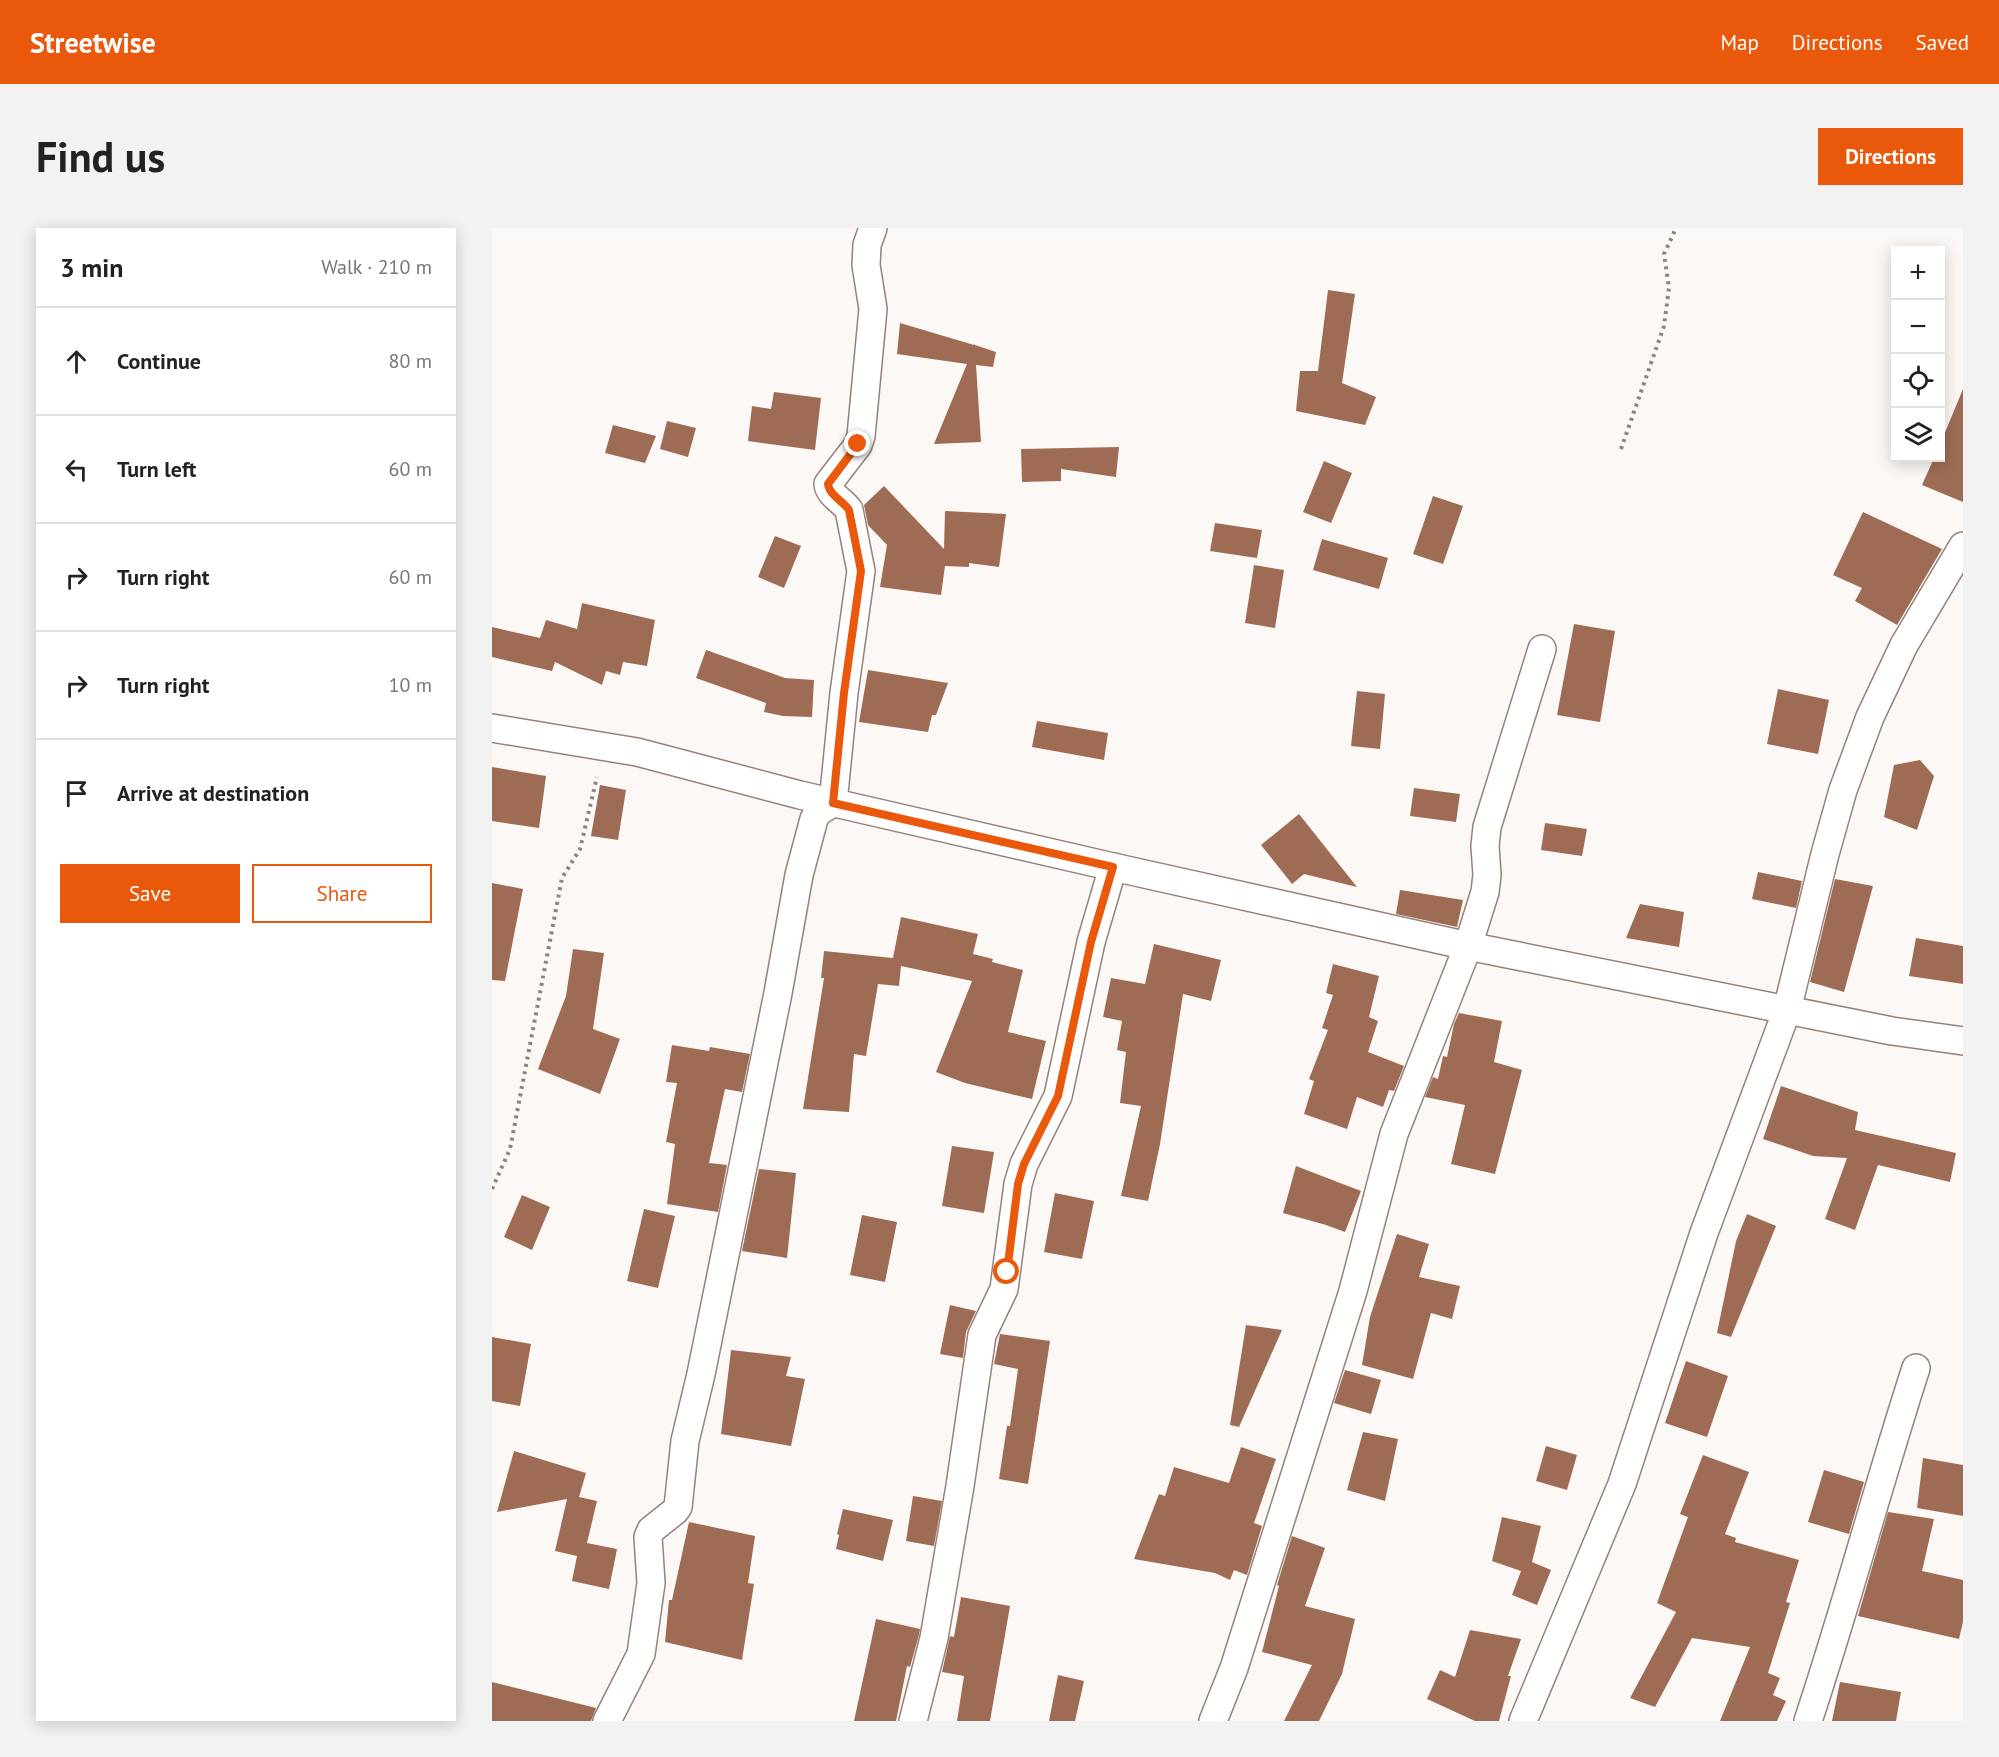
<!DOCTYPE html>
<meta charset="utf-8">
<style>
:root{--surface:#fff;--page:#f2f2f2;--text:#222;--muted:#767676;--line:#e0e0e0;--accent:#ea580c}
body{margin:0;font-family:"PT Sans",sans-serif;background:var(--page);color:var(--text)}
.controls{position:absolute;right:18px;top:18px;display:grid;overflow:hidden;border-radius:0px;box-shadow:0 3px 15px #0003}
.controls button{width:54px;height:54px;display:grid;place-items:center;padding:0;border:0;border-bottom:2px solid var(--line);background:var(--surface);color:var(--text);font:30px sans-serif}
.stop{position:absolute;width:18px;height:18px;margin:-14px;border:4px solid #ea580c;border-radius:50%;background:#fff}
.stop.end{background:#ea580c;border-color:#fff;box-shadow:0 2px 6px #0008}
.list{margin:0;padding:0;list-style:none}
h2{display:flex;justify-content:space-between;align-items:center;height:78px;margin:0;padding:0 24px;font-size:26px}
h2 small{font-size:20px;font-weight:400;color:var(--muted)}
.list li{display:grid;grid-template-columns:39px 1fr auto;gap:18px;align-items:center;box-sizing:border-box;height:108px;padding:0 24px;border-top:2px solid var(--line)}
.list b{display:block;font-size:22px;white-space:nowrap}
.list em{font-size:20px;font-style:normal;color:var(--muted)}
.actions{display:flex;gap:12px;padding:18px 24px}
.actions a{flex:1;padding:14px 0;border:2px solid var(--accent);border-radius:0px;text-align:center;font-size:21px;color:var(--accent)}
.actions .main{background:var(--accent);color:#fff}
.icon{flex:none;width:33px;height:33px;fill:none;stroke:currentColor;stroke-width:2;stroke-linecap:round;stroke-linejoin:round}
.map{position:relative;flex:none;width:1471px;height:1493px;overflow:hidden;border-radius:0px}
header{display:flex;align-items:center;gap:36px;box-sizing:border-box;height:84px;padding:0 30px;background:var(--accent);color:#fff}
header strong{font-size:28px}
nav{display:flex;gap:33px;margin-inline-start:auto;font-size:21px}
.intro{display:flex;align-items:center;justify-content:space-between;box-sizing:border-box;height:144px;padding:0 36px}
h1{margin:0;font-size:42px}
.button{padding:15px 27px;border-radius:0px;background:var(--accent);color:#fff;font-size:21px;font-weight:700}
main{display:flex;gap:36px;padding:0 36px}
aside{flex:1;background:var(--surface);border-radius:0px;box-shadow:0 3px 15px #0003}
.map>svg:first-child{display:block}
.building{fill:#9e6c54}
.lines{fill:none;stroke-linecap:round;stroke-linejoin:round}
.minor-casing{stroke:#968279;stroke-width:30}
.path{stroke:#8a8581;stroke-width:4;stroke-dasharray:3 4.5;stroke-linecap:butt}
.minor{stroke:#fff;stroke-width:27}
.route{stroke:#ea580c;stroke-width:8}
</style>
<header>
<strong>Streetwise</strong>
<nav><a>Map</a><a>Directions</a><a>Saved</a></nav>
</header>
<div class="intro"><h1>Find us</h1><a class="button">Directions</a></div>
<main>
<aside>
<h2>3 min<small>Walk · 210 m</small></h2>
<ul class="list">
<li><svg class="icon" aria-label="ahead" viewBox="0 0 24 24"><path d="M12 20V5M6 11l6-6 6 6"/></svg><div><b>Continue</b></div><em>80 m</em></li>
<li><svg class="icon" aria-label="left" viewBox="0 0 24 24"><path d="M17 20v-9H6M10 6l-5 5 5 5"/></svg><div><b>Turn left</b></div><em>60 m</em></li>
<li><svg class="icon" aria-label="right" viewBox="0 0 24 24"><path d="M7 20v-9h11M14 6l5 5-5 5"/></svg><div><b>Turn right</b></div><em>60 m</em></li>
<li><svg class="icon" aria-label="right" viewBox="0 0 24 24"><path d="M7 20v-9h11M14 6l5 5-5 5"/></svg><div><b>Turn right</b></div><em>10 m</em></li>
<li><svg class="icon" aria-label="arrive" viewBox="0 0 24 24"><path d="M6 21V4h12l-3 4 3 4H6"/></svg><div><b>Arrive at destination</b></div></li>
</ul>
<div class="actions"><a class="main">Save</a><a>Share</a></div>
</aside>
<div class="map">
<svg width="1471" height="1493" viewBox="0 0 1471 1493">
<rect width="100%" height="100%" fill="#fcf8f5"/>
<g class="building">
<path d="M836,62L863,66L850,155L884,169L873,197L804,183L808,143H826Z"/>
<path d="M408,95L482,117L483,116V117L504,124L501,139L484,137L489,214L442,216L475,136L405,126Z"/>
<path d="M1471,161V274L1430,257L1442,230H1449V214Z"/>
<path d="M282,164L329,170L323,222L256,213L260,178L279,181Z"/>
<path d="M175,193L204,200L196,229L168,221Z"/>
<path d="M121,197L164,208L153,235L113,225Z"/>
<path d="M627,219L624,249L569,241V253L530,254L529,221Z"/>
<path d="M832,233L860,245L839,295L811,284Z"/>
<path d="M392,258L452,321L453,283L514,286L507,339L477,335V339L453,338L449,367L388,359L395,317L376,297L372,277Z"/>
<path d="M941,268L971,278L951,336L921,326Z"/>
<path d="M1371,284L1450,321L1405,397L1363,373L1370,360L1341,347Z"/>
<path d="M723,295L770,302L765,330L718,323Z"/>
<path d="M283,308L309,318L292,360L266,349Z"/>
<path d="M830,311L896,330L887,361L821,342Z"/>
<path d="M762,337L792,342L783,400L753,395Z"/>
<path d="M90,375L163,392L155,438L131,434L128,447L114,443L110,457L63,434L60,443L0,429V399L48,410L54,392L85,401Z"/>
<path d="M1082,396L1123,403L1108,494L1065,487Z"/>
<path d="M214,422L293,450L322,452L320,489L291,488L272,484L274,475L204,450Z"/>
<path d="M376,442L456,455L444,487H440L436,504L367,494Z"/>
<path d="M1286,461L1337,472L1326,526L1275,516Z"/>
<path d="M865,463L893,466L888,521L859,518Z"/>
<path d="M545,493L616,505L612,532L540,519Z"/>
<path d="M1428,532L1442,548L1425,602L1392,589L1402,537Z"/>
<path d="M0,539L54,548L47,600L0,593Z"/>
<path d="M108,557L134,562L126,612L99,608Z"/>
<path d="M922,560L968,566L964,594L918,588Z"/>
<path d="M807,586L865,659L812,646L800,656L769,617Z"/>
<path d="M1053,595L1095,601L1090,628L1049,622Z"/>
<path d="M1266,644L1310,653L1304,680L1260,671Z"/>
<path d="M1343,651L1381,658L1352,764L1318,754Z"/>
<path d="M0,655L31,661L13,753L0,752Z"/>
<path d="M908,662L971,672L965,699L904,686Z"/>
<path d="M1148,676L1192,684L1187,719L1134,710Z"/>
<path d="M409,689L486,706L481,726L501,731L500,734L531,742L516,804L554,813L540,871L473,855L444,844L480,753L409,738L407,758L386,756L374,828L362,826L357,884L311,881L332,750H329L332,723L401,730Z"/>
<path d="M1424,710L1471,718V756L1417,748Z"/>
<path d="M662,716L729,732L719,773L691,766L668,916L656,973L629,968L649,878L628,875L634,824L625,822L630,793L611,789L619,750L653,756Z"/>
<path d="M81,721L112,725L101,801L128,811L108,866L46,841L74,768Z"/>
<path d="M841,736L887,748L877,789L886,793L876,824L912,838L902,863L897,862L891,879L865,869L855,901L812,886L822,853L817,851L836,802L830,800L841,767L834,765Z"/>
<path d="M967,785L1010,793L1002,834L1030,842L1003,946L959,936L973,877L933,869L941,849L946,851L951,828L955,829L962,796Z"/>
<path d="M180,817L217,823L218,819L258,826L250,864L233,861L217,935L235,937L226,984L175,976L183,916L174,914L185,855L174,854Z"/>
<path d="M1289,858L1366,884L1363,902L1464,925L1458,954L1386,937L1363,1002L1333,991L1355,930L1321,928L1271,911Z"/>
<path d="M460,918L502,924L492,985L450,978Z"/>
<path d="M804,938L869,963L853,1004L834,997L791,985Z"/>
<path d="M267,941L304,945L295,1030L250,1023Z"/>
<path d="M563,965L602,973L590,1031L552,1024Z"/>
<path d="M30,967L58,979L40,1022L12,1009Z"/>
<path d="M152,981L183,988L166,1060L135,1053Z"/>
<path d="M1255,986L1284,998L1239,1109L1225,1105L1244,1013Z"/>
<path d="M370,987L405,994L393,1054L358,1047Z"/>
<path d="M905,1006L937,1016L927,1049L968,1058L960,1091L939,1085L921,1151L870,1137L878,1089Z"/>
<path d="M458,1077L484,1083L474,1104L471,1130L448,1126Z"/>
<path d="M754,1097L790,1102L747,1199L738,1197Z"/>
<path d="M508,1106L558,1113L536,1256L507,1251L515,1198H518L526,1141L502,1136Z"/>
<path d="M0,1109L39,1116L28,1178L0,1173Z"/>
<path d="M239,1122L299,1129L294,1148L313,1151L299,1218L229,1206Z"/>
<path d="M1194,1133L1236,1148L1215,1209L1173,1195Z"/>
<path d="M853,1142L889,1152L879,1186L842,1175Z"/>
<path d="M871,1204L906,1211L893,1273L855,1262Z"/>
<path d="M1054,1218L1085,1227L1075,1262L1044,1253Z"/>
<path d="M749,1219L784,1231L762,1295L770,1298L755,1347L742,1342L738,1352L723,1345L642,1331L667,1266L673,1268L682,1239L737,1255Z"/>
<path d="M22,1223L94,1245L87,1269L105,1273L95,1315L125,1321L117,1361L80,1353L85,1328L63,1323L75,1271L5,1284Z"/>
<path d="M1211,1227L1257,1244L1233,1306L1244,1310L1243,1314L1307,1332L1294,1374L1298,1375L1276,1445L1288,1450L1281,1467L1294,1473L1285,1493H1228L1258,1419L1200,1410L1163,1479L1138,1470L1184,1384L1165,1375L1196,1289L1188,1286Z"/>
<path d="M1431,1230L1471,1237V1288L1425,1280Z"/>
<path d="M1332,1242L1372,1254L1357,1306L1316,1294Z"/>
<path d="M421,1268L450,1273L442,1318L414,1313Z"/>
<path d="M351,1281L401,1292L391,1333L344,1321L347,1307L345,1306Z"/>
<path d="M1396,1284L1442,1291L1430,1343L1471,1352V1394L1467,1411L1366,1388Z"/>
<path d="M1010,1289L1049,1298L1040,1334L1059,1342L1045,1377L1020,1367L1029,1343L1000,1333Z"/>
<path d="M197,1294L263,1308L256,1355L262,1356L250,1432L173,1414L177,1372H180Z"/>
<path d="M800,1308L833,1320L813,1378L863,1391L850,1446L827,1493H792L820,1437L770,1424L787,1358L785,1357Z"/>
<path d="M469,1369L518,1378L498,1493H465L472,1448L450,1444L458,1408L462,1409Z"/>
<path d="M384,1391L428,1401L427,1407L418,1439L415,1438L404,1493H362Z"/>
<path d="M978,1402L1029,1411L1016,1448H1019L1007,1493H983L935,1471L948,1442L963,1449Z"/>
<path d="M566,1447L592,1453L583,1493H557Z"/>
<path d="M0,1454L104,1480L99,1493H0Z"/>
<path d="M1348,1454L1409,1464L1404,1493H1340Z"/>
</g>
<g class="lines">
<g class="minor-casing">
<g id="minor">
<path d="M0,500L145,524L308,567L621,639L976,718L1400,803L1471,813"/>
<path d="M115,1493L149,1426L159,1355L156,1309L159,1302L183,1283L186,1279L193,1213L209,1146L286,765L307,647L322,591L326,584L341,575L352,465L369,343L357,282C351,273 337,267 336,256L366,217L369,208L381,81L374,37L375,17L381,0"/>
<path d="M421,1493L442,1410L468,1258L490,1107L512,1061L526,956L532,936L566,868L599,714L621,639"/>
<path d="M721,1493L742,1440L861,1063L902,906L976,718L993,664L995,647L993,618L995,599L1050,421"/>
<path d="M1031,1493L1130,1256L1212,1005L1295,782L1333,626L1351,562L1378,489L1412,417L1471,318"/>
<path d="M1316,1493C1355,1376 1386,1257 1424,1140"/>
</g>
</g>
<g class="path">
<path d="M1129,221L1172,98L1177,60L1172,26L1184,0"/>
<path d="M0,961L18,921L70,650L88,621L105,549"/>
</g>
<use href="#minor" class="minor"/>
</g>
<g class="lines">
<path class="route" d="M366,216L336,256C337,267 351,273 357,282L369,343L352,465L341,575L621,639L599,714L566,868L532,936L526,956L515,1044"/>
</g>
</svg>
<div class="controls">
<button>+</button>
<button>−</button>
<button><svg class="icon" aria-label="locate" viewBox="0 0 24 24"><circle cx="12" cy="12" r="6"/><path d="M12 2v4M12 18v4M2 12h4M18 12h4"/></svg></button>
<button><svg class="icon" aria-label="layers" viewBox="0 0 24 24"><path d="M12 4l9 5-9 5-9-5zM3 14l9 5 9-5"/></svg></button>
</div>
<div class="stop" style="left:515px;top:1044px"></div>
<div class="stop end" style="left:366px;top:216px"></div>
</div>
</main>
